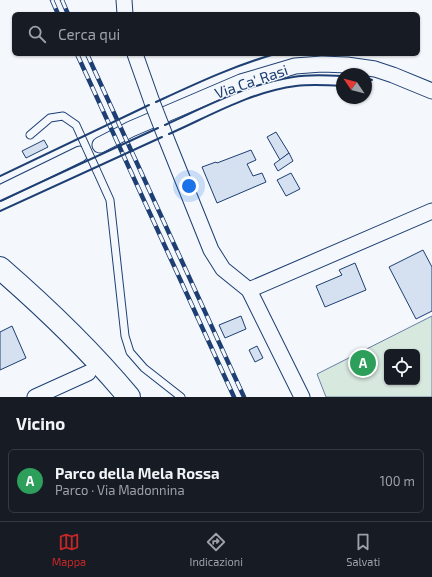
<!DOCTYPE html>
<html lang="it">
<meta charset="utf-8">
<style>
:root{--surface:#171b24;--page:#242831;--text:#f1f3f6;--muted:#9ea1a6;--line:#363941;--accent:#c62828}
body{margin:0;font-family:"Exo 2",sans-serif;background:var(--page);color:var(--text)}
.controls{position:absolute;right:12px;bottom:12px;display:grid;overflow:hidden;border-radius:6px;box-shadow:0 1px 3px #0004}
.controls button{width:36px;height:36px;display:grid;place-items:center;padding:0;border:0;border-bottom:1px solid var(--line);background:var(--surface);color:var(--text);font:20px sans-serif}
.compass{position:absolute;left:336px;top:68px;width:36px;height:36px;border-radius:50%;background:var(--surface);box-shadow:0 1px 3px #0004;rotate:305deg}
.you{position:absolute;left:189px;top:186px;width:14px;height:14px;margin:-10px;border:3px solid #fff;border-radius:50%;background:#1a73e8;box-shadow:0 0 0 6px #1a73e833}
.badge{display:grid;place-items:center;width:26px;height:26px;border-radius:50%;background:var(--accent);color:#fff;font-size:13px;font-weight:700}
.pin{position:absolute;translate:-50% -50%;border:2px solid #fff;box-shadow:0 1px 4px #0006}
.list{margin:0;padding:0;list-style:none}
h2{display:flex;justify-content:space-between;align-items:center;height:52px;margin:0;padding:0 16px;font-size:17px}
h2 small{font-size:13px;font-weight:400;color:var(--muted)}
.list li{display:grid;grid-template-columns:26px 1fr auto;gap:12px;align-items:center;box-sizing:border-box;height:64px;margin:0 8px 8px;padding:0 8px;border:1px solid var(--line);border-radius:6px}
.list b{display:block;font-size:15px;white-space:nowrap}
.list p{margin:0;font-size:13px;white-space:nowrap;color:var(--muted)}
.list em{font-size:13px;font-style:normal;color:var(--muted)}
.icon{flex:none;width:22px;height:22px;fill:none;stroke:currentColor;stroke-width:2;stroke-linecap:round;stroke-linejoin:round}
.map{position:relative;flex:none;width:432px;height:397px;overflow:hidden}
.search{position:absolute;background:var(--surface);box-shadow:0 1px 3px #0004;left:12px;right:12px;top:12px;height:44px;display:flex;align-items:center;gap:10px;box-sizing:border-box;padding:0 14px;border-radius:6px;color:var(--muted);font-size:15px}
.sheet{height:124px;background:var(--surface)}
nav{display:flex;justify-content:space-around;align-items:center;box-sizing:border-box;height:56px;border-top:1px solid var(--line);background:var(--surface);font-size:11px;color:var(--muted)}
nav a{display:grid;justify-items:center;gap:2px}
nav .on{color:var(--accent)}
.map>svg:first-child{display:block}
.green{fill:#d7e8df;stroke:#687fa3;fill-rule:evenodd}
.building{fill:#d5e0f0;stroke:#1d3f73}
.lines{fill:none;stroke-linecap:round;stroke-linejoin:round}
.lane-casing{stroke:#1d3f73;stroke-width:9}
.street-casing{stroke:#1d3f73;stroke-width:17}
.highway-casing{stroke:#1d3f73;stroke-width:24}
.lane{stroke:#f4f7fb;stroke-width:7}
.street{stroke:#f4f7fb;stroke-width:15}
.highway{stroke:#f4f7fb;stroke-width:22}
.rail-casing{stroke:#1d3f73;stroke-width:4.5}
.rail{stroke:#f4f7fb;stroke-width:3;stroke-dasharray:9;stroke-linecap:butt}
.lane-bridge-casing{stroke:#1d3f73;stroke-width:9;stroke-linecap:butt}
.street-bridge-casing{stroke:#1d3f73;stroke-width:17;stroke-linecap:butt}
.lane-bridge{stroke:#f4f7fb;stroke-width:7}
.street-bridge{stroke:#f4f7fb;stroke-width:15}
.wall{stroke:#1d3f73;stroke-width:2}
.labels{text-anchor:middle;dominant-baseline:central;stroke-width:3;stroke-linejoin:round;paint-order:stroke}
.street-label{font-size:15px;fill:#1d3f73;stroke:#f4f7fb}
</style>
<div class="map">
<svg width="432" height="397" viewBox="0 0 432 397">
<rect width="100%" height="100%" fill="#f4f7fb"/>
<path class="green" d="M432,316V397H326L317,374ZM387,352H417V382H387Z"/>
<g class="building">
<path d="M276,132L289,153L280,160L267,137Z"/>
<path d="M44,140L48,147L26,158L22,151Z"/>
<path d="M251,150L256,160L247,164L253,176L262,173L266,182L217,203L202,167L216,162L217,163Z"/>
<path d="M289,153L293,161L278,171L274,164Z"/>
<path d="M291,173L300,189L286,196L277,180Z"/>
<path d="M423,250L432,267V311L416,319L389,267Z"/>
<path d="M355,263L366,290L325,307L316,286L342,275L339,270Z"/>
<path d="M241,316L246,329L225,338L219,325Z"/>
<path d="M12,326L26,358L0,370V332Z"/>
<path d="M257,346L263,358L255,362L249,350Z"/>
</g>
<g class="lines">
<g class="lane-casing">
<g id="lane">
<path d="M30,135L50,118L63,116L76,125L81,136"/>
<path d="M96,169L110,200L125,336L130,352L144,368L181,397"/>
</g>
</g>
<g class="street-casing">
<g id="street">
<path d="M124,0L125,14"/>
<path d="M135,54L152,102"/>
<path d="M166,138L211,250L223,269L249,290L302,397"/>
<path d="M100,145L131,129L241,82L295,66L322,64L347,65L375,69L393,75L432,91"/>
<path d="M0,193L80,154"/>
<path d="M249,290L432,211"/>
<path d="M35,397L88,373"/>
</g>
</g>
<g class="highway-casing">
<path id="highway" d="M0,268C46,308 90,350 129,397"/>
</g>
<use href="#lane" class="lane"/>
<use href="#street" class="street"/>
<use href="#highway" class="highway"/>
<g class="rail-casing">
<g id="rail">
<path d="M52,0L58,14"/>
<path d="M62,0L68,14"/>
<path d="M77,54L234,397"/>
<path d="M87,54L244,397"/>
</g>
</g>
<use href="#rail" class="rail"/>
<g class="lane-bridge-casing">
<path id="lane-bridge" d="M81,136L96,169"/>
</g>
<g class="street-bridge-casing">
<path id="street-bridge" d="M152,102L166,138"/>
</g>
<use href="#lane-bridge" class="lane-bridge"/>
<use href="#street-bridge" class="street-bridge"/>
<g class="wall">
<path d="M379,54H380"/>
<path d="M366,78L372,80"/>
<path d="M366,90H370"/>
<path d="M156,102C195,84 233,66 275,54"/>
<path d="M165,125C207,106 248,84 293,77C309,74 326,75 342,76"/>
<path d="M169,134C210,116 250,92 296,86C311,84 327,85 342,86"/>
<path d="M0,176L149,105"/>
<path d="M0,201L158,128"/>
<path d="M0,211L162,137"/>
</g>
</g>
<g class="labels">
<g class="street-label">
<text transform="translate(251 81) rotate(-19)">Via Ca' Rasi</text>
</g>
</g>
</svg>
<div class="controls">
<button><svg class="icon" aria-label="locate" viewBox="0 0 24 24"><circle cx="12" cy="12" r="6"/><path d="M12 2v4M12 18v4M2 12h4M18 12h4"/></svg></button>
</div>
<svg class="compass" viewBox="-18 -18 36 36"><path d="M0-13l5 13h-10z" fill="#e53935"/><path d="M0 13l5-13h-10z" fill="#9ea1a6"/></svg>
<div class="you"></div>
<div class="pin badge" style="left:363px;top:363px;background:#2e9e5b">A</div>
<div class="search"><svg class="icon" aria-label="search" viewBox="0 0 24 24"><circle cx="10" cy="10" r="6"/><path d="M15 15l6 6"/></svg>Cerca qui</div>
</div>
<section class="sheet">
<h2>Vicino<small></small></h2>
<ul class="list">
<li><span class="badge" style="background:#2e9e5b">A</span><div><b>Parco della Mela Rossa</b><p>Parco · Via Madonnina</p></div><em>100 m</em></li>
</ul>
</section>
<nav>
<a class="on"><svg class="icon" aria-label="map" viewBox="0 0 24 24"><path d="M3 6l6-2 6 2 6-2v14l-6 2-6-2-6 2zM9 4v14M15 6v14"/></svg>Mappa</a>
<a><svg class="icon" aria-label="directions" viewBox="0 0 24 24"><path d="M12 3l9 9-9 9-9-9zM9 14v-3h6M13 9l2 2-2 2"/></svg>Indicazioni</a>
<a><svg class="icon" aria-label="saved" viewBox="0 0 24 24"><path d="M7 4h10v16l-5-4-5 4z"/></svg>Salvati</a>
</nav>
